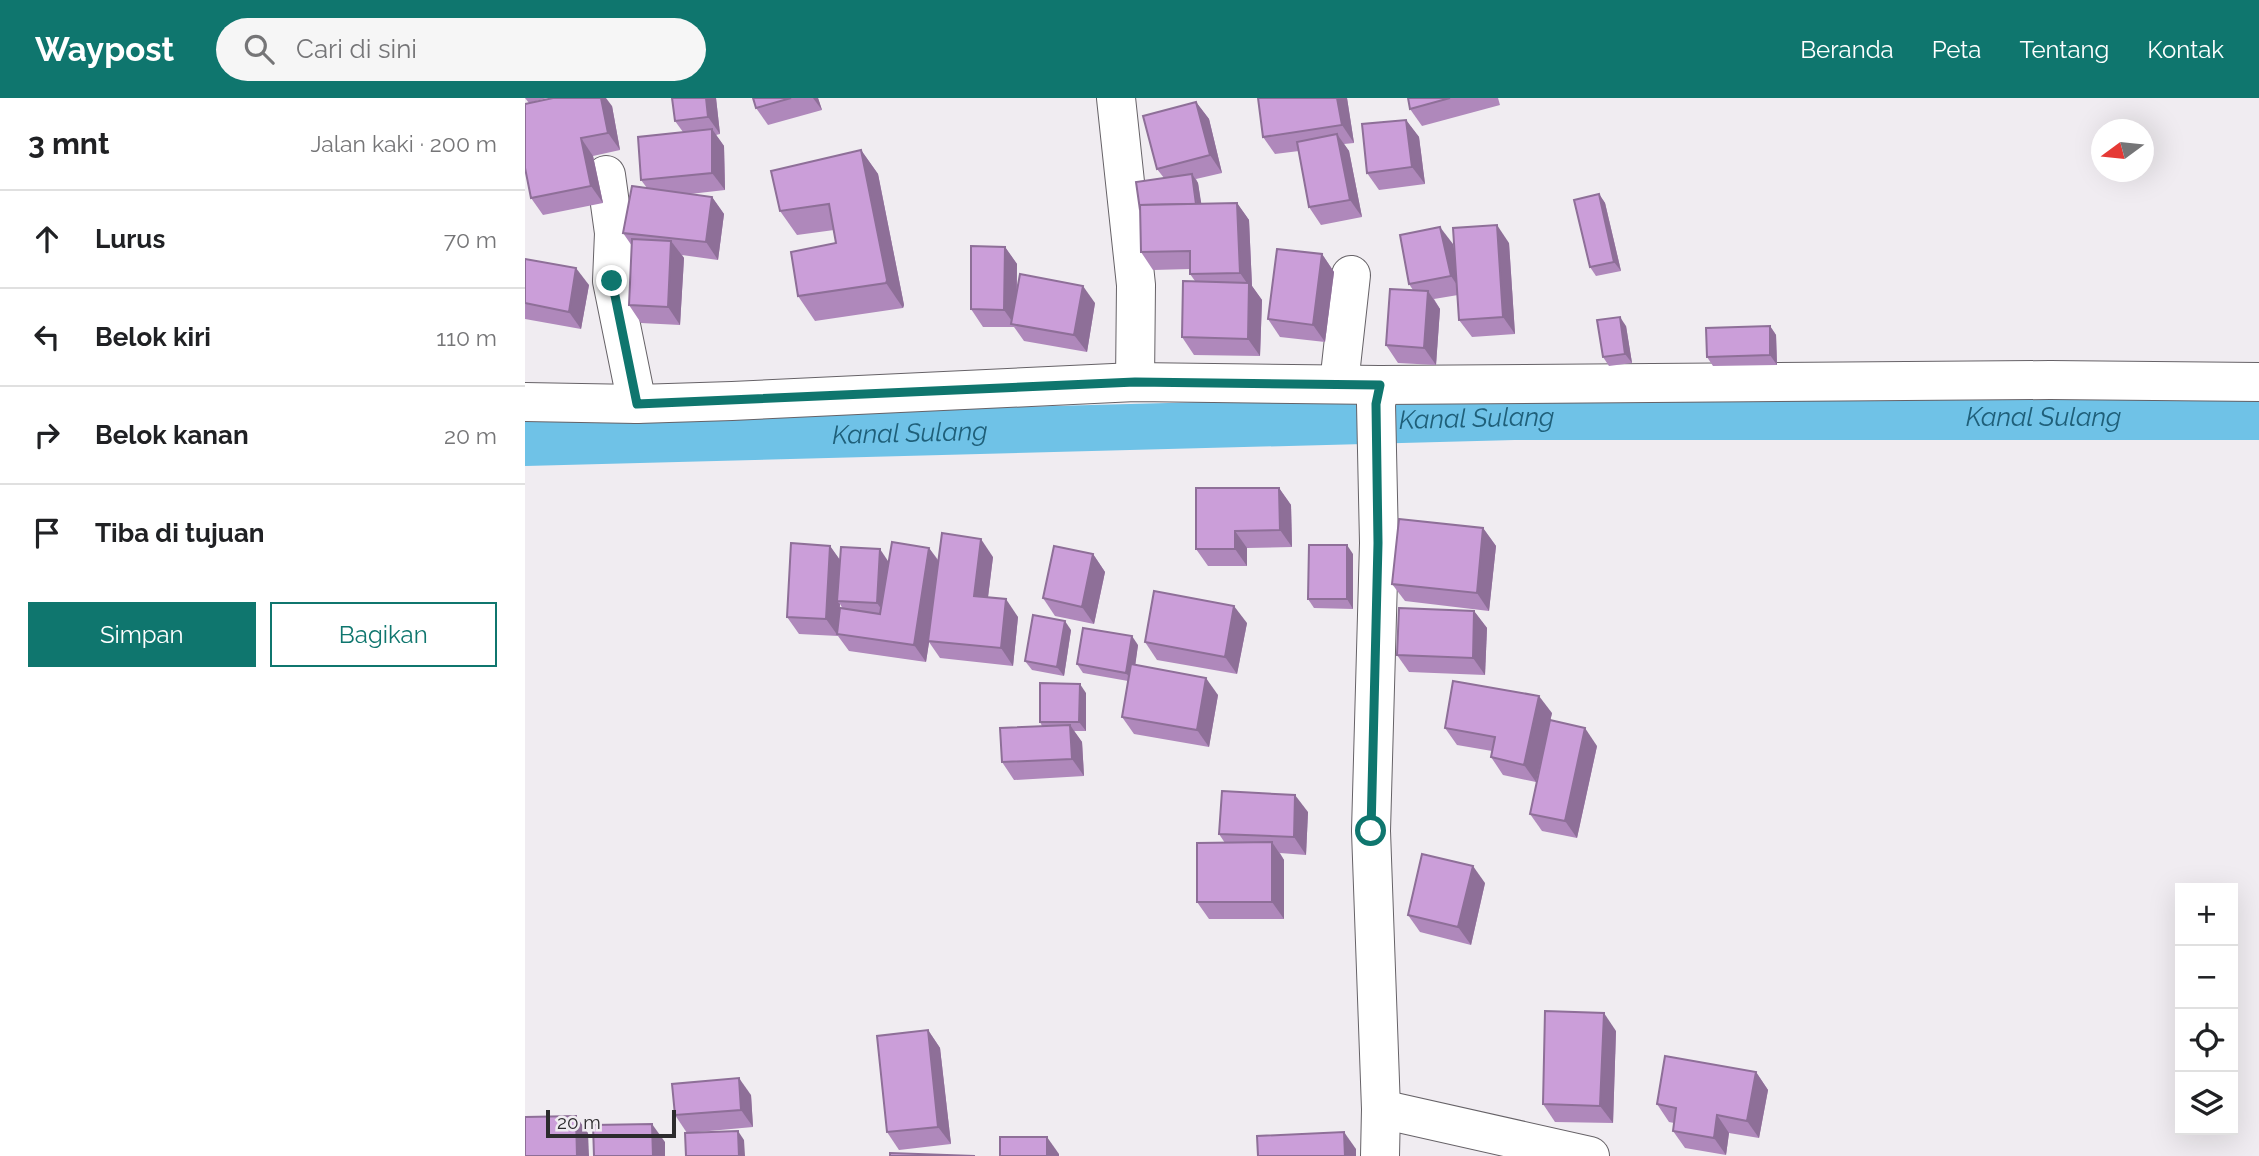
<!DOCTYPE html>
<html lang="id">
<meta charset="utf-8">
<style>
:root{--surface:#fff;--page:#f6f6f6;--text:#202124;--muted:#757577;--line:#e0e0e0;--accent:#0f766e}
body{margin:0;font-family:Raleway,sans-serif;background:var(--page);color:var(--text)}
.controls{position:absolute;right:21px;bottom:21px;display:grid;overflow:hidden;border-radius:0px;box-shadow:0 7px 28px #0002}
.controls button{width:63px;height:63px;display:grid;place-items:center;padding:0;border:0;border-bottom:2px solid var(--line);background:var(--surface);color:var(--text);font:35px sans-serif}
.compass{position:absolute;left:1566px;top:21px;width:63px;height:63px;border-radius:50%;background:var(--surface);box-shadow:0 7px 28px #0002;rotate:255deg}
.scale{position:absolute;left:21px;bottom:18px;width:130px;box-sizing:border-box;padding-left:7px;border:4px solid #2c2b2d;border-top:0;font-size:19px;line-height:24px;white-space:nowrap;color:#2c2b2d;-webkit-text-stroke:5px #f0ecf1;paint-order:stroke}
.stop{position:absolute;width:21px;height:21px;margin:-16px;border:5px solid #0f766e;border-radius:50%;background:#fff}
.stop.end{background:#0f766e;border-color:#fff;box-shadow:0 2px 7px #0008}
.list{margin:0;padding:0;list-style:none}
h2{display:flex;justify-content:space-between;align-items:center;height:91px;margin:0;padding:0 28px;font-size:30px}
h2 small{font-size:23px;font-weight:400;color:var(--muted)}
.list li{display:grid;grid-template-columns:46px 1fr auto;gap:21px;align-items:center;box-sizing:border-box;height:98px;padding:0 28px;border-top:2px solid var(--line)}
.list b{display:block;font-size:26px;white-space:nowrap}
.list em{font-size:23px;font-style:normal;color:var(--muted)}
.actions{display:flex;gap:14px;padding:21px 28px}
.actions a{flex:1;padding:16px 0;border:2px solid var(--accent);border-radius:0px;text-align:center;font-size:24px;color:var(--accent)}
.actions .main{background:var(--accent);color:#fff}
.icon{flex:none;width:38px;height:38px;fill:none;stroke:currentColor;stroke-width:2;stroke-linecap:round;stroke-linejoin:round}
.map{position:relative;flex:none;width:1734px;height:1058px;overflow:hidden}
header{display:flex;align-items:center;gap:42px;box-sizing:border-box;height:98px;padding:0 35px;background:var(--accent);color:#fff}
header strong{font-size:33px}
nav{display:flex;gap:38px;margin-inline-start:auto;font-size:24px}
.search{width:490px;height:63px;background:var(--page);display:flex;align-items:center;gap:18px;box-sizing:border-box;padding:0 24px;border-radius:38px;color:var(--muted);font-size:26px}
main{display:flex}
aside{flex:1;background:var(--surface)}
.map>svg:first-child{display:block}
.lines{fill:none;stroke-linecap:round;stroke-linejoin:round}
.canal{stroke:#6fc2e7;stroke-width:46}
.minor-casing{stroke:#666267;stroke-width:40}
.minor{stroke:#fff;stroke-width:38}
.wall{fill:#af88bb;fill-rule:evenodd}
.shaded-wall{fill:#8e6f98}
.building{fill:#cb9ed9;stroke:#8e6f98;stroke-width:2}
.route{stroke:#0f766e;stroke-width:9}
.labels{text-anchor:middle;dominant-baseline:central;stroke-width:7;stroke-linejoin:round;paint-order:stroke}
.water-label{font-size:26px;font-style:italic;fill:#1f5f79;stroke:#f0ecf1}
</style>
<header>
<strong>Waypost</strong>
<div class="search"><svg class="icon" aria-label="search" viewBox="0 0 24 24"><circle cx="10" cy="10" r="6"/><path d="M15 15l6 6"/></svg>Cari di sini</div>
<nav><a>Beranda</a><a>Peta</a><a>Tentang</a><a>Kontak</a></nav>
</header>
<main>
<aside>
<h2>3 mnt<small>Jalan kaki · 200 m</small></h2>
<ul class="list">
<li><svg class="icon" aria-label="ahead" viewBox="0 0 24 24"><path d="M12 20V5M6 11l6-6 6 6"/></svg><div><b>Lurus</b></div><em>70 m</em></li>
<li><svg class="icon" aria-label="left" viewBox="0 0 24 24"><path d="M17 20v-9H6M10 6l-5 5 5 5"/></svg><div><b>Belok kiri</b></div><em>110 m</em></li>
<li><svg class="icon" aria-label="right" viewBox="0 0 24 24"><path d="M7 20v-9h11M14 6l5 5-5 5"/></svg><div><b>Belok kanan</b></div><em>20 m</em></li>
<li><svg class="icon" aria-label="arrive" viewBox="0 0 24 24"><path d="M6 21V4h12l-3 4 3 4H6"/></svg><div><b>Tiba di tujuan</b></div></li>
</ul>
<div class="actions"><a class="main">Simpan</a><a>Bagikan</a></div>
</aside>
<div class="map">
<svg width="1734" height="1058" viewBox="0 0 1734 1058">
<rect width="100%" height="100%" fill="#f0ecf1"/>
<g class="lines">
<path class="canal" id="s1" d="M0,345L989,319H1734"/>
<g class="minor-casing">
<g id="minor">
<path d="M591,0L611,187L610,284"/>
<path d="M81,77L89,135L87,183L112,306"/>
<path d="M814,286L826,177"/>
<path d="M0,304L112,306L207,303L610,284L855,287L1525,282L1734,284"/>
<path d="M856,1011L1065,1058"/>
<path d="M855,1058L856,1011L846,733L854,445L851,306L855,287"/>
</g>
</g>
<use href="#minor" class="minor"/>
</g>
<g class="wall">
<path d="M0,0H22L4,5Z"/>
<path d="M147,0H191L195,36L191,37L199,48L200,92L165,96L187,99L199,116L193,162L157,157L159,160L155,227L116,225L104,207L107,148L98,135L122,90L116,82L158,34L150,23Z"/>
<path d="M228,0H293L297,12L243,27L231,10Z"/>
<path d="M733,0H822L829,45L819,46L824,53L837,119L796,127L784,109L774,53L750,56L738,39Z"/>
<path d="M883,0H973L975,7L897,28L885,11Z"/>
<path d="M671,4L684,21L697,75L671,81L673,85L676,106L712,105L724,122L727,188L737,202L735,258L669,257L657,239L670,183L665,176V171L628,172L616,154L639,80L632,71Z"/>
<path d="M87,8L95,52L68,58L78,105L18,117L6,100L0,70Z"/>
<path d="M881,22L894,39L900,86L854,92L842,75Z"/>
<path d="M336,52L353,76L379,207L378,210L290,223L273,198L311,145L309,132L272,137L255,113Z"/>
<path d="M1074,96L1080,105L1096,173L1071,178L1065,169Z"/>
<path d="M984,145L990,236L947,239L934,222L933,197L909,201L915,211L911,267L873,265L861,247L888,192L884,186L928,146L930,159Z"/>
<path d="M480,149L492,166V197L570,205L562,254L499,243L489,229H458L446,211Z"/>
<path d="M797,156L809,174L800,244L755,239L743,221Z"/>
<path d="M0,161L64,187L56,231L0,221Z"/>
<path d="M1101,228L1107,265L1084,268L1078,259Z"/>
<path d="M1245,228L1251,237L1252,267L1188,268L1182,259Z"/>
<path d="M754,390L766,407L767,449L722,450V468H683L671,451Z"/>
<path d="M958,430L971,448L964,513L880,503L867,486Z"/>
<path d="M305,448L315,462L364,464L404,450L414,463L468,459L463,499L493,519L488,568L415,560L404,544L401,564L324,553L313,538L274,536L262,519ZM315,506L318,511L314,516Z"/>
<path d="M568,456L580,474L569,526L530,518L518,500Z"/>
<path d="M828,456V511L789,510L783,501Z"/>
<path d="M949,513L962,530L960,577L884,574L872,557Z"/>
<path d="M722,525L712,576L632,562L620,544Z"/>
<path d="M546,532L539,578L507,572L500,563Z"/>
<path d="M613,547L610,567L693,597L684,649L609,636L597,619L603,583L558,575L552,566Z"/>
<path d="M561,595V633H549L557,644L559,678L489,682L477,664L517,628L515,624Z"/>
<path d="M1027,615L1011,684L978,677L966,659L967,653L932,647L920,630Z"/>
<path d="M1072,648L1052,740L1017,733L1005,716Z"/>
<path d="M783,714L781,757L755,755L759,762V821H684L672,804L700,745L694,736Z"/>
<path d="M960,785L946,847L895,834L883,817Z"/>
<path d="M403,932L415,950L426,1046L374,1052L362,1034Z"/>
<path d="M1091,933L1088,1025L1030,1024L1018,1006Z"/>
<path d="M1231,974L1243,992L1234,1040L1204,1035L1201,1057L1160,1050L1148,1033L1149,1025L1144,1024L1132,1006Z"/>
<path d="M226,997L228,1029L162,1035L150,1017Z"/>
</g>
<g class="shaded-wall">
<path d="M76,0H81L87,8L95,52L83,35Z"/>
<path d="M181,0H191L195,36L183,19Z"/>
<path d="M288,0H293L297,12Z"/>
<path d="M812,0H822L829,45L817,27Z"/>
<path d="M671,4L684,21L697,75L685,57Z"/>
<path d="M881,22L894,39L900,86L887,69Z"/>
<path d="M187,31L199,48L200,92L187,75Z"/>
<path d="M812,36L824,53L837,119L825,102Z"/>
<path d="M56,40L68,58L78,105L66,88Z"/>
<path d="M336,52L353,76L379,207L378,210L361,185Z"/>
<path d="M667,76L673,85L678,116L672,107Z"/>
<path d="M1074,96L1080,105L1096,173L1089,164Z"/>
<path d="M187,99L199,116L193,162L181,144Z"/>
<path d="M712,105L724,122L727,188L737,202L735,258L723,241L724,188L715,175Z"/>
<path d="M972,127L984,145L990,236L978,219Z"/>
<path d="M915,129L928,146L938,196L926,178Z"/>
<path d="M146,143L159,160L155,227L143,209Z"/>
<path d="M480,149L492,166L491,226H489L479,212Z"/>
<path d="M797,156L809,174L800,244L788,227Z"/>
<path d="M51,170L64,187L56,231L44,214Z"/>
<path d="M558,188L570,205L562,254L549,237Z"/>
<path d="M903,193L915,211L911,267L899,250Z"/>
<path d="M1095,219L1101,228L1107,265L1100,256Z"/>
<path d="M1245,228L1251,237L1252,267L1245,257Z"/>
<path d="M754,390L766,407L767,449L755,432Z"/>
<path d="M958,430L971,448L964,513L952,495Z"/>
<path d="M710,433L722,450V468L710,451Z"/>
<path d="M456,441L468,459L461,515L449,498Z"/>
<path d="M822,447L828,456V511L822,501Z"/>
<path d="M305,448L317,465L312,503L315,506L313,536H312L313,538L301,521Z"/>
<path d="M404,450L416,467L401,564L389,547Z"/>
<path d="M355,451L367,469L364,522L352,505Z"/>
<path d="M568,456L580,474L569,526L557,509Z"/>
<path d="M481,501L493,519L488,568L476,550Z"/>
<path d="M709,508L722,525L712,576L700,559Z"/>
<path d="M949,513L962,530L960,577L948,560Z"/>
<path d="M540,523L546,532L539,578L532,569Z"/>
<path d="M607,538L613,547L608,584L601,575Z"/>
<path d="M681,580L693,597L684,649L672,632Z"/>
<path d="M555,586L561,595V633L554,624Z"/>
<path d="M1014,598L1027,615L1011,684L999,667Z"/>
<path d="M545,627L557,644L559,678L547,661Z"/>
<path d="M1060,630L1072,648L1052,740L1040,723Z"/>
<path d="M770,697L783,714L781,757L769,739Z"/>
<path d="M747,744L759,762V821L747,804Z"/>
<path d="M948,768L960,785L946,847L933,829Z"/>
<path d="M1079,915L1091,933L1088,1025L1075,1008Z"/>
<path d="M403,932L415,950L426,1046L413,1029Z"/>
<path d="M1231,974L1243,992L1234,1040L1222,1023Z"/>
<path d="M214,980L226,997L228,1029L216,1012Z"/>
<path d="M1192,1017L1204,1035L1201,1057L1189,1040Z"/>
<path d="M51,1018L63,1035L64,1058H52Z"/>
<path d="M127,1026L140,1044V1058H128Z"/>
<path d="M213,1033L219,1042L220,1058H214Z"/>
<path d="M819,1034L831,1051V1058H820Z"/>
<path d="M522,1039L534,1056V1058H522Z"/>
</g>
<g class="building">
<path d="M28,0H76L83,35L56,40L66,88L6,100L0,70V6Z"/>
<path d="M147,0H181L183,19L150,23Z"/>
<path d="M228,0H266L231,10Z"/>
<path d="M733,0H812L817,27L738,39Z"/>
<path d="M883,0H925L885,11Z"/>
<path d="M671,4L685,57L632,71L618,18Z"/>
<path d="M881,22L887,69L842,75L837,26Z"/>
<path d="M187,31V75L116,82L113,39Z"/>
<path d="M812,36L825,102L784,109L772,44Z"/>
<path d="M336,52L362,182L361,185L273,198L266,154L311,145L304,106L255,113L246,73Z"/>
<path d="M667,76L671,106L615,107V112L611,84Z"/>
<path d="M107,88L187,99L181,144L98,135Z"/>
<path d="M1074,96L1089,164L1065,169L1049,102Z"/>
<path d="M712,105L715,175L665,176V153L616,154L615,107Z"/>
<path d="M972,127L978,219L934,222L928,130Z"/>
<path d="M915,129L926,178L884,186L875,137Z"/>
<path d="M107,141L146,143L143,209L104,207Z"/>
<path d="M446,148L480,149L479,212L446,211Z"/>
<path d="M752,151L797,156L788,227L743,221Z"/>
<path d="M0,161L51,170L44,214L0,205Z"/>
<path d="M495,176L558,188L549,237L486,226Z"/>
<path d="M658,183L724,185L723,241L657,239Z"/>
<path d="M865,191L903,193L899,250L861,247Z"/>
<path d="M1095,219L1100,256L1078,259L1072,222Z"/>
<path d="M1245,228V257L1182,259L1181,230Z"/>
<path d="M671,390H754L755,432L710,433V451H671Z"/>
<path d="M874,421L958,430L952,495L867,486Z"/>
<path d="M417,435L456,441L449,498L481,501L476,550L403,543Z"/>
<path d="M367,444L404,450L389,547L312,536L315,510L355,516Z"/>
<path d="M266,445L305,448L301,521L262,519Z"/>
<path d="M784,447H822V501H783Z"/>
<path d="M529,448L568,456L557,509L518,500Z"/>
<path d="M316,449L355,451L352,505L312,503Z"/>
<path d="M629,493L709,508L700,559L620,544Z"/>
<path d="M874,510L949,513L948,560L872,557Z"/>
<path d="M508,517L540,523L532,569L500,563Z"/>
<path d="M558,530L607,538L601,575L552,566Z"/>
<path d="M606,566L681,580L672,632L597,619Z"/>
<path d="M928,583L1014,598L999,667L966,659L970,639L920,630Z"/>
<path d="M515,585L555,586L554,624H515Z"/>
<path d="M1025,622L1060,630L1040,723L1005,716Z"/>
<path d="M545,627L547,661L477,664L475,630Z"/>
<path d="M697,693L770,697L769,739L694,736Z"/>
<path d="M747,744V804H672V745Z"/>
<path d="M897,756L948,768L933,829L883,817Z"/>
<path d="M1020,913L1079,915L1075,1008L1018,1006Z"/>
<path d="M403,932L413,1029L362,1034L352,938Z"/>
<path d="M1140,958L1231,974L1222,1023L1192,1017L1189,1040L1148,1033L1151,1010L1132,1006Z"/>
<path d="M214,980L216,1012L150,1017L147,986Z"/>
<path d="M51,1018L52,1058H0V1019Z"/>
<path d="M127,1026L128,1058H69L68,1027Z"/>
<path d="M213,1033L214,1058H161L160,1035Z"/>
<path d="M819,1034L820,1058H733L732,1038Z"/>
<rect x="475" y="1039" width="47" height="19"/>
<path d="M365,1055L450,1058H365Z"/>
</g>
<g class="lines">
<path class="route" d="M87,183L112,306L610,284L855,287L851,306L853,445L846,733"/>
</g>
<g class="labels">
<g class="water-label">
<text stroke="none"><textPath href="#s1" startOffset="1519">Kanal Sulang</textPath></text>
<text stroke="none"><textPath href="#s1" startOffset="952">Kanal Sulang</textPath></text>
<text stroke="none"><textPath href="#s1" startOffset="385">Kanal Sulang</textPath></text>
</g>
</g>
</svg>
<div class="controls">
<button>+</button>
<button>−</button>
<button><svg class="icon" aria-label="locate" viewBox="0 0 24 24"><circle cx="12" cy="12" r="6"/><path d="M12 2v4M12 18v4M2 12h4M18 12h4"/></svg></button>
<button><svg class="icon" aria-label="layers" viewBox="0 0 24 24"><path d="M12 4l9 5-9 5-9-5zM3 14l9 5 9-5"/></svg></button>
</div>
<svg class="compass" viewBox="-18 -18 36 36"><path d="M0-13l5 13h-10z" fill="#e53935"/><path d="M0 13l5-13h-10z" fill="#757577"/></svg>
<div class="scale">20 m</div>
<div class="stop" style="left:846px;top:733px"></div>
<div class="stop end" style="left:87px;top:183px"></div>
</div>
</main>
